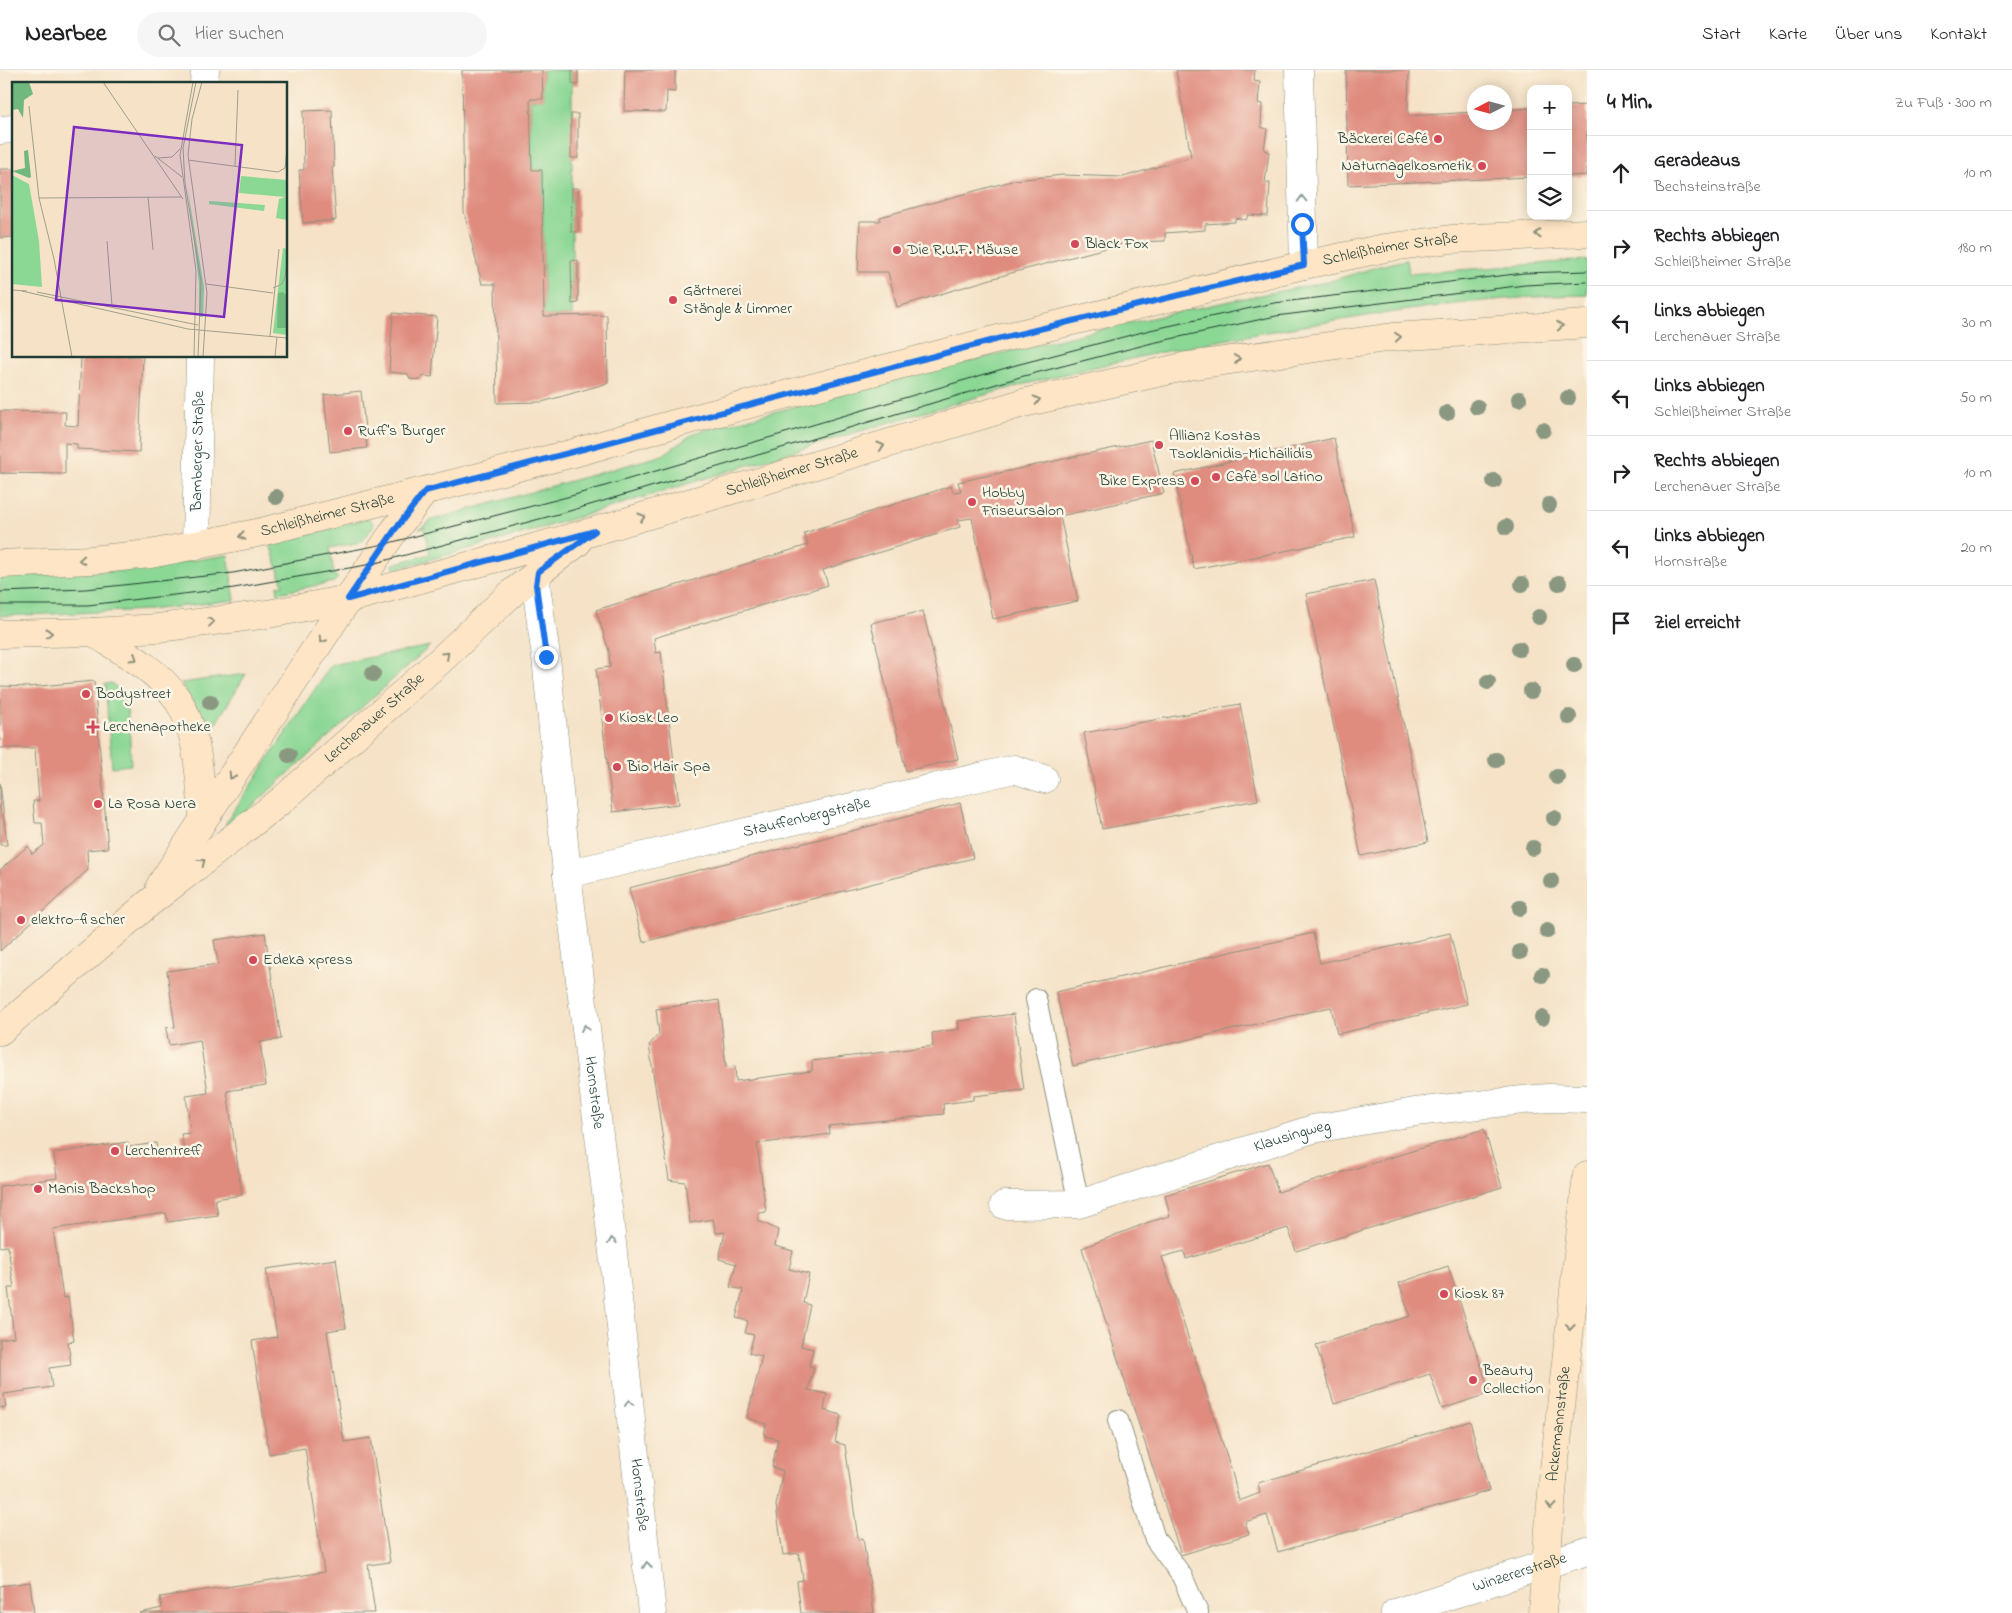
<!DOCTYPE html>
<html lang="de">
<meta charset="utf-8">
<style>
:root{--surface:#fff;--page:#f6f6f6;--text:#202124;--muted:#757577;--line:#e0e0e0}
body{margin:0;font-family:"Indie Flower",sans-serif;background:var(--page);color:var(--text)}
.controls{position:absolute;right:15px;top:15px;display:grid;overflow:hidden;border-radius:10px;box-shadow:0 2px 12px #0003}
.controls button{width:45px;height:45px;display:grid;place-items:center;padding:0;border:0;border-bottom:1px solid var(--line);background:var(--surface);color:var(--text);font:25px sans-serif}
.compass{position:absolute;left:1467px;top:15px;width:45px;height:45px;border-radius:50%;background:var(--surface);box-shadow:0 2px 12px #0003;rotate:264deg}
.stop{position:absolute;width:15px;height:15px;margin:-11px;border:4px solid #1a73e8;border-radius:50%;background:#fff}
.stop.end{background:#1a73e8;border-color:#fff;box-shadow:0 1px 5px #0008}
.list{margin:0;padding:0;list-style:none}
h2{display:flex;justify-content:space-between;align-items:center;height:65px;margin:0;padding:0 20px;font-size:21px}
h2 small{font-size:16px;font-weight:400;color:var(--muted)}
.list li{display:grid;grid-template-columns:32px 1fr auto;gap:15px;align-items:center;box-sizing:border-box;height:75px;padding:0 20px;border-top:1px solid var(--line)}
.list b{display:block;font-size:19px;white-space:nowrap}
.list p{margin:0;font-size:16px;white-space:nowrap;color:var(--muted)}
.list em{font-size:16px;font-style:normal;color:var(--muted)}
.icon{flex:none;width:28px;height:28px;fill:none;stroke:currentColor;stroke-width:2;stroke-linecap:round;stroke-linejoin:round}
.map{position:relative;flex:none;width:1587px;height:1543px;overflow:hidden}
header{display:flex;align-items:center;gap:30px;box-sizing:border-box;height:70px;padding:0 25px;background:var(--surface);border-bottom:1px solid var(--line)}
header strong{font-size:24px}
nav{display:flex;gap:28px;margin-inline-start:auto;font-size:18px}
.search{width:350px;height:45px;background:var(--page);display:flex;align-items:center;gap:12px;box-sizing:border-box;padding:0 18px;border-radius:28px;color:var(--muted);font-size:19px}
main{display:flex}
aside{flex:1;background:var(--surface)}
.map>svg:first-child{display:block}
.green{fill:#8bd794;stroke:#558a64}
.building{fill:#df8c7f}
.lines{fill:none;stroke-linecap:round;stroke-linejoin:round}
.lane-casing{stroke:#8a907e;stroke-width:22}
.street-casing{stroke:#8a907e;stroke-width:29}
.secondary-casing{stroke:#8a907e;stroke-width:29}
.lane{stroke:#fff;stroke-width:20}
.street{stroke:#fff;stroke-width:28}
.secondary{stroke:#fee5c5;stroke-width:28}
.tram{stroke:#1f3d34;stroke-width:1}
.tree{fill:#8b9881}
.oneway{stroke:#8f9e9a}
.oneway2{stroke:#8e917c}
.route{stroke:#1a73e8;stroke-width:6}
.poi-dot{fill:#d1495b;stroke:#fcf5e5;stroke-width:2}
.labels{text-anchor:middle;dominant-baseline:central;stroke-width:5;stroke-linejoin:round;paint-order:stroke}
.poi-label{font-size:16px;fill:#1f3d34;stroke:#fcf5e5;text-anchor:start}
.street-label{font-size:16px;fill:#1f3d34;stroke:#fcf5e5}
.inset-road{fill:none;stroke:#9fa08c;stroke-width:1}
.view{fill:#7b2cbf;fill-opacity:0.15;stroke:#7b2cbf;stroke-width:2.5}
.inset-edge{fill:none;stroke:#1f3d34;stroke-width:2.5}
</style>
<header>
<strong>Nearbee</strong>
<div class="search"><svg class="icon" aria-label="search" viewBox="0 0 24 24"><circle cx="10" cy="10" r="6"/><path d="M15 15l6 6"/></svg>Hier suchen</div>
<nav><a>Start</a><a>Karte</a><a>Über uns</a><a>Kontakt</a></nav>
</header>
<main>
<div class="map">
<svg width="1587" height="1543" viewBox="0 0 1587 1543">
<rect width="100%" height="100%" fill="#fcf5e5"/>
<filter id="ink" filterUnits="userSpaceOnUse"><feTurbulence type="fractalNoise" baseFrequency=".02" numOctaves="2"/><feDisplacementMap in="SourceGraphic" scale="10" xChannelSelector="R" yChannelSelector="G"/><feConvolveMatrix kernelMatrix="1 2 1 2 8 2 1 2 1" color-interpolation-filters="sRGB"/></filter>
<filter id="wash" filterUnits="userSpaceOnUse"><feTurbulence type="fractalNoise" baseFrequency=".0096" numOctaves="4" result="noise"/><feDisplacementMap in="SourceGraphic" scale="20" xChannelSelector="R" yChannelSelector="G"/><feGaussianBlur stdDeviation="1.12" result="paint"/><feColorMatrix in="noise" values="0 0 0 0 0 0 0 0 0 0 0 0 0 0 0 0 0 1.4 0 .05"/><feComposite in="paint" operator="in"/></filter>
<g filter="url(#wash)">
<rect width="100%" height="100%" fill="#f5e2c7"/>
<g class="green">
<path d="M542,0H572V246H544L542,100H532L530,29H543Z"/>
<path d="M1407,190L1409,204L1587,190V225C1509,226 1431,236 1354,248C1226,267 1099,293 974,328C780,382 590,448 395,499L393,497V494L430,484L424,458L419,459L432,450L663,385L694,363C899,309 1103,254 1312,215C1344,209 1375,195 1407,190Z"/>
<path d="M369,448L374,455L362,472L330,478L334,505L338,508L334,512L278,523L277,516L283,515L270,474Z"/>
<path d="M228,485L235,530L150,540L0,546V507L127,500Z"/>
<path d="M430,576L230,756L225,754L331,595Z"/>
<path d="M246,604L208,666L196,637L181,613Z"/>
<path d="M111,613C133,625 129,673 131,695L112,697L105,614Z"/>
</g>
<g id="blocks">
<g class="building">
<path d="M462,0H542L543,29H530L532,100H542L544,246L607,245L608,313L542,332L497,333L495,214H482L464,142Z"/>
<path d="M572,0H578V15L572,14Z"/>
<path d="M625,0H675V22L667,21L666,42L624,41Z"/>
<path d="M1176,0H1255L1254,11L1260,12L1258,33L1262,34L1261,57L1267,59L1264,80L1269,82L1265,113H1270L1268,146L1248,145L1246,150L1235,148V152L1205,154V160L1165,163V171L1129,172L1011,203L897,237L888,202H858L860,151H880V147L1015,110L1063,105L1123,107L1191,87Z"/>
<path d="M1346,0H1409L1408,46L1474,42V52H1504V40L1531,38V107L1348,115Z"/>
<path d="M1587,35V105L1568,106V36Z"/>
<path d="M332,40L334,97L332,98L336,150L303,153L299,100H304L303,41Z"/>
<rect x="571" y="44" width="7" height="44"/>
<path d="M0,99H14V167L0,168Z"/>
<path d="M572,118H578V162H571Z"/>
<path d="M578,190V233L572,234L571,191Z"/>
<path d="M393,243L437,247L432,307L424,306L420,310L410,309L408,304L389,302Z"/>
<path d="M81,286H143L139,382L77,379V374L65,373V404L0,403V341L66,342L65,355L78,356Z"/>
<path d="M361,321L367,378L330,382L324,325Z"/>
<path d="M1334,368L1355,467L1194,499L1174,404Z"/>
<path d="M1151,370L1164,423L1060,446L1078,531L993,549L972,448L958,450L960,457L823,500L828,515L654,568L656,583L661,582L679,734L613,742L596,599L610,597L609,581L596,540L808,475L804,463L951,416L953,422L961,421L958,412Z"/>
<path d="M1374,510L1428,772L1361,786L1306,524Z"/>
<path d="M923,541L958,689L906,701L871,553Z"/>
<path d="M94,611L108,778L87,780L88,800L0,881V800L28,776L32,784L44,775L42,753H35L33,731H39L35,678H0V616L29,617Z"/>
<path d="M1240,634L1258,730L1102,759L1084,663Z"/>
<path d="M0,713L7,775H0Z"/>
<path d="M960,733L973,788L643,872L629,818Z"/>
<path d="M265,863L281,969L260,972L266,1015L227,1021L242,1125L215,1129L218,1145L168,1152L166,1143L53,1159L63,1228L68,1227L74,1271L68,1272L71,1295L49,1298L52,1317L4,1324L6,1337L0,1338V1269L14,1267L8,1218H14L9,1184L8,1176L0,1177V1116L57,1108L54,1083L128,1072L129,1077L156,1073L158,1083L184,1079L181,1064L191,1063L186,1026L208,1023L200,970L169,975L166,958L175,957L167,901L218,894L214,870Z"/>
<path d="M1313,863L1320,893L1450,863L1467,934L1337,964L1331,937L1073,996L1056,922Z"/>
<path d="M719,930L726,997L735,996L736,1011L812,1001V991L933,976L932,963L959,959L958,951L1014,944L1024,1020L973,1026V1030L943,1034L944,1044L829,1056L830,1064L757,1074L766,1142L758,1143L759,1151L778,1160L775,1176L793,1181L789,1199L809,1204L803,1233L810,1235L801,1276L813,1279L809,1296L814,1297L808,1320L827,1324L824,1340L841,1345L835,1372L845,1375L858,1469L863,1468L874,1543H801L797,1511L803,1510L799,1483L783,1485L776,1435L783,1401L772,1397L778,1369L764,1366L766,1354L747,1348L762,1286L749,1283L754,1265L745,1263L748,1251L736,1248L743,1220L730,1217L736,1194L719,1189L725,1162L716,1163L713,1149L690,1153L685,1112L669,1110L649,975L659,964L656,939Z"/>
<path d="M1484,1059L1502,1117L1296,1181L1288,1158L1186,1189L1184,1181L1162,1187L1232,1402L1239,1431L1260,1423L1258,1413L1470,1351L1489,1421L1278,1482L1267,1445L1245,1452L1249,1464L1181,1485L1082,1178L1149,1152L1170,1146L1165,1125L1268,1093L1278,1122Z"/>
<path d="M336,1189L346,1258L327,1261L344,1372L371,1368L390,1492L368,1495L375,1543H140L162,1538L160,1527L324,1502L305,1378L269,1384L252,1271L277,1267L266,1199Z"/>
<path d="M1448,1196L1490,1323L1442,1339L1430,1304L1334,1334L1316,1275L1410,1246L1399,1213Z"/>
<path d="M30,1512L34,1543H0V1516Z"/>
</g>
</g>
</g>
<g filter="url(#ink)">
<use href="#blocks" fill-opacity="0" stroke="#8a907e" stroke-width="1"/>
<g class="lines">
<g class="lane-casing">
<g id="lane">
<path d="M1036,929L1079,1134"/>
<path d="M1118,1350L1155,1469L1182,1506L1198,1543"/>
</g>
</g>
<g class="street-casing">
<g id="street">
<path d="M1299,0L1304,195"/>
<path d="M204,14L205,0"/>
<path d="M0,60L14,59"/>
<path id="s1" d="M196,476L200,286"/>
<path id="s2" d="M538,502L536,515L546,587L567,804L609,1146L652,1543"/>
<path id="s3" d="M567,804L1014,699L1044,709"/>
<path id="s4" d="M1004,1135L1079,1134L1313,1059L1415,1042L1523,1030L1549,1028L1587,1029"/>
<path id="s5" d="M1395,1543L1587,1481"/>
</g>
</g>
<g class="secondary-casing">
<g id="secondary">
<path id="s6" d="M0,494L91,490L150,484L257,463L574,383L670,355L1002,268L1304,195L1385,178L1451,169L1587,163"/>
<path d="M93,562C120,580 156,599 175,626C199,659 200,710 203,749"/>
<path id="s7" d="M0,564L93,562L158,558L268,544L348,529L595,461L1023,333L1188,296L1393,267L1587,254"/>
<path d="M160,816L348,529L394,461L425,421"/>
<path id="s8" d="M0,961L149,833L282,730L443,588L513,522L577,473"/>
<path id="s9" d="M1542,1543L1554,1399L1587,1105"/>
</g>
</g>
<use href="#lane" class="lane"/>
<use href="#street" class="street"/>
<use href="#secondary" class="secondary"/>
<g class="tram">
<path d="M0,522L86,519L233,503L385,474L571,426L1016,295L1150,260L1274,233L1524,203L1587,201"/>
<path d="M0,535H88L234,518L372,494L573,440L1020,307L1152,273L1276,246L1525,215L1587,212"/>
</g>
</g>
<g class="tree">
<circle cx="1568" cy="328" r="8"/>
<circle cx="1519" cy="329" r="8"/>
<circle cx="1477" cy="337" r="8"/>
<circle cx="1447" cy="343" r="8"/>
<circle cx="1543" cy="360" r="8"/>
<circle cx="1494" cy="411" r="8"/>
<circle cx="276" cy="427" r="8"/>
<circle cx="1549" cy="435" r="8"/>
<circle cx="1506" cy="457" r="8"/>
<circle cx="1559" cy="513" r="8"/>
<circle cx="1522" cy="514" r="8"/>
<circle cx="1539" cy="547" r="8"/>
<circle cx="1519" cy="579" r="8"/>
<circle cx="1574" cy="595" r="8"/>
<circle cx="373" cy="604" r="8"/>
<circle cx="1488" cy="612" r="8"/>
<circle cx="1531" cy="621" r="8"/>
<circle cx="210" cy="632" r="8"/>
<circle cx="1569" cy="647" r="8"/>
<circle cx="289" cy="685" r="8"/>
<circle cx="1496" cy="690" r="8"/>
<circle cx="1557" cy="707" r="8"/>
<circle cx="1554" cy="748" r="8"/>
<circle cx="1533" cy="778" r="8"/>
<circle cx="1551" cy="811" r="8"/>
<circle cx="1520" cy="838" r="8"/>
<circle cx="1547" cy="861" r="8"/>
<circle cx="1520" cy="882" r="8"/>
<circle cx="1542" cy="905" r="8"/>
<circle cx="1542" cy="948" r="8"/>
</g>
<defs><path id="oneway-chevron" d="M-2-3.5L2.5 0L-2 3.5" fill="none" stroke-width="1.6" stroke-linecap="round" stroke-linejoin="round" transform="scale(1.25)"/></defs>
<g class="oneway">
<use href="#oneway-chevron" transform="translate(1302 129) rotate(-91)"/>
<use href="#oneway-chevron" transform="translate(585 958) rotate(-97)"/>
<use href="#oneway-chevron" transform="translate(612 1171) rotate(-96)"/>
<use href="#oneway-chevron" transform="translate(629 1333) rotate(-96)"/>
<use href="#oneway-chevron" transform="translate(647 1495) rotate(-96)"/>
</g>
<g class="oneway2">
<use href="#oneway-chevron" transform="translate(1538 164) rotate(179)"/>
<use href="#oneway-chevron" transform="translate(1560 256) rotate(-4)"/>
<use href="#oneway-chevron" transform="translate(1398 267) rotate(-5)"/>
<use href="#oneway-chevron" transform="translate(1237 289) rotate(-8)"/>
<use href="#oneway-chevron" transform="translate(1037 330) rotate(-13)"/>
<use href="#oneway-chevron" transform="translate(881 376) rotate(-17)"/>
<use href="#oneway-chevron" transform="translate(642 447) rotate(-17)"/>
<use href="#oneway-chevron" transform="translate(242 466) rotate(168)"/>
<use href="#oneway-chevron" transform="translate(82 490) rotate(176)"/>
<use href="#oneway-chevron" transform="translate(211 552) rotate(-7)"/>
<use href="#oneway-chevron" transform="translate(49 563) rotate(-1)"/>
<use href="#oneway-chevron" transform="translate(322 570) rotate(123)"/>
<use href="#oneway-chevron" transform="translate(446 585) rotate(-43)"/>
<use href="#oneway-chevron" transform="translate(134 588) rotate(32)"/>
<use href="#oneway-chevron" transform="translate(232 706) rotate(123)"/>
<use href="#oneway-chevron" transform="translate(202 792) rotate(-38)"/>
<use href="#oneway-chevron" transform="translate(1570 1257) rotate(96)"/>
<use href="#oneway-chevron" transform="translate(1551 1436) rotate(95)"/>
</g>
</g>
<g class="lines" filter="url(#ink)">
<path class="route" d="M546,587L536,515L538,502L595,461L348,529L394,461L425,421L1002,268L1304,195L1302,154"/>
</g>
<g class="poi-dot">
<circle cx="1438" cy="69" r="5"/>
<circle cx="1482" cy="96" r="5"/>
<circle cx="1075" cy="174" r="5"/>
<circle cx="897" cy="180" r="5"/>
<circle cx="673" cy="230" r="5"/>
<circle cx="348" cy="361" r="5"/>
<circle cx="1159" cy="375" r="5"/>
<circle cx="1216" cy="407" r="5"/>
<circle cx="1195" cy="411" r="5"/>
<circle cx="972" cy="432" r="5"/>
<circle cx="86" cy="624" r="5"/>
<circle cx="609" cy="648" r="5"/>
<path d="M90.5 649.5h5v5h5v5h-5v5h-5v-5h-5v-5h5z"/>
<circle cx="617" cy="697" r="5"/>
<circle cx="98" cy="734" r="5"/>
<circle cx="21" cy="850" r="5"/>
<circle cx="253" cy="890" r="5"/>
<circle cx="115" cy="1081" r="5"/>
<circle cx="38" cy="1119" r="5"/>
<circle cx="1444" cy="1224" r="5"/>
<circle cx="1473" cy="1310" r="5"/>
</g>
<g class="labels">
<g class="poi-label">
<text x="1428" y="69" text-anchor="end">Bäckerei Café</text>
<text x="1472" y="96" text-anchor="end">Naturnagelkosmetik</text>
<text x="1085" y="174">Black Fox</text>
<text x="907" y="180">Die R.U.F. Mäuse</text>
<text x="683" y="221">Gärtnerei<tspan x="683" dy="18">Stängle &amp; Limmer</tspan></text>
<text x="358" y="361">Ruff’s Burger</text>
<text x="1169" y="366">Allianz Kostas<tspan x="1169" dy="18">Tsoklanidis-Michailidis</tspan></text>
<text x="1226" y="407">Cafè sol Latino</text>
<text x="1185" y="411" text-anchor="end">Bike Express</text>
<text x="982" y="423">Hobby<tspan x="982" dy="18">Friseursalon</tspan></text>
<text x="96" y="624">Bodystreet</text>
<text x="619" y="648">Kiosk Leo</text>
<text x="103" y="657">Lerchenapotheke</text>
<text x="627" y="697">Bio Hair Spa</text>
<text x="108" y="734">La Rosa Nera</text>
<text x="31" y="850">elektro-fischer</text>
<text x="263" y="890">Edeka xpress</text>
<text x="125" y="1081">Lerchentreff</text>
<text x="48" y="1119">Manis Backshop</text>
<text x="1454" y="1224">Kiosk 87</text>
<text x="1483" y="1301">Beauty<tspan x="1483" dy="18">Collection</tspan></text>
</g>
<g class="street-label">
<text stroke="none"><textPath href="#s6" startOffset="1428">Schleißheimer Straße</textPath></text>
<text stroke="none"><textPath href="#s1" startOffset="95">Bamberger Straße</textPath></text>
<text stroke="none"><textPath href="#s7" startOffset="812">Schleißheimer Straße</textPath></text>
<text stroke="none"><textPath href="#s6" startOffset="332">Schleißheimer Straße</textPath></text>
<text stroke="none"><textPath href="#s8" startOffset="488">Lerchenauer Straße</textPath></text>
<text stroke="none"><textPath href="#s3" startOffset="246">Stauffenbergstraße</textPath></text>
<text stroke="none"><textPath href="#s2" startOffset="524">Hornstraße</textPath></text>
<text stroke="none"><textPath href="#s4" startOffset="299">Klausingweg</textPath></text>
<text stroke="none"><textPath href="#s9" startOffset="190">Ackermannstraße</textPath></text>
<text stroke="none"><textPath href="#s2" startOffset="929">Hornstraße</textPath></text>
<text stroke="none"><textPath href="#s5" startOffset="131">Winzererstraße</textPath></text>
</g>
</g>
<g transform="translate(12 12)">
<rect width="275" height="275" fill="#f5e2c7"/>
<path d="M0,93L17,102L27,159L30,205L0,202ZM229,94L275,98V138L264,136L267,117L273,115L227,111ZM175,103L192,205L191,235H187V201ZM197,119L253,123L252,129L197,122ZM271,166L275,167V253L261,251Z" fill="#8bd794"/>
<path d="M0,0H17L21,12L12,18L11,36L6,27L0,28ZM16,68L19,95L17,96L0,89L13,86L12,69ZM271,210L275,214V246H265L266,211Z" fill="#70b87e"/>
<path class="inset-road" d="M91,0L171,117M181,0L168,73L184,189L182,275M184,0L171,66L173,101L189,199L186,275M190,0L180,37L176,73L195,211L191,275M17,24L27,116L42,177L60,275M143,74L170,95M146,76L160,75L168,67M176,78L266,90L273,86L275,67M223,84L226,8M136,115L141,168M27,116L169,115M95,159L100,224M194,202L261,211M261,206L270,202L273,195L275,178M0,208L15,209M10,209L176,247L275,256M25,210L186,243M258,254L267,167M263,275L265,255"/>
<path class="view" d="M62,45L230,63L212,235L44,218Z"/>
<rect width="275" height="275" class="inset-edge"/>
</g>
</svg>
<div class="controls">
<button>+</button>
<button>−</button>
<button><svg class="icon" aria-label="layers" viewBox="0 0 24 24"><path d="M12 4l9 5-9 5-9-5zM3 14l9 5 9-5"/></svg></button>
</div>
<svg class="compass" viewBox="-18 -18 36 36"><path d="M0-13l5 13h-10z" fill="#e53935"/><path d="M0 13l5-13h-10z" fill="#757577"/></svg>
<div class="stop" style="left:1302px;top:154px"></div>
<div class="stop end" style="left:546px;top:587px"></div>
</div>
<aside>
<h2>4 Min.<small>Zu Fuß · 300 m</small></h2>
<ul class="list">
<li><svg class="icon" aria-label="ahead" viewBox="0 0 24 24"><path d="M12 20V5M6 11l6-6 6 6"/></svg><div><b>Geradeaus</b><p>Bechsteinstraße</p></div><em>10 m</em></li>
<li><svg class="icon" aria-label="right" viewBox="0 0 24 24"><path d="M7 20v-9h11M14 6l5 5-5 5"/></svg><div><b>Rechts abbiegen</b><p>Schleißheimer Straße</p></div><em>180 m</em></li>
<li><svg class="icon" aria-label="left" viewBox="0 0 24 24"><path d="M17 20v-9H6M10 6l-5 5 5 5"/></svg><div><b>Links abbiegen</b><p>Lerchenauer Straße</p></div><em>30 m</em></li>
<li><svg class="icon" aria-label="left" viewBox="0 0 24 24"><path d="M17 20v-9H6M10 6l-5 5 5 5"/></svg><div><b>Links abbiegen</b><p>Schleißheimer Straße</p></div><em>50 m</em></li>
<li><svg class="icon" aria-label="right" viewBox="0 0 24 24"><path d="M7 20v-9h11M14 6l5 5-5 5"/></svg><div><b>Rechts abbiegen</b><p>Lerchenauer Straße</p></div><em>10 m</em></li>
<li><svg class="icon" aria-label="left" viewBox="0 0 24 24"><path d="M17 20v-9H6M10 6l-5 5 5 5"/></svg><div><b>Links abbiegen</b><p>Hornstraße</p></div><em>20 m</em></li>
<li><svg class="icon" aria-label="arrive" viewBox="0 0 24 24"><path d="M6 21V4h12l-3 4 3 4H6"/></svg><div><b>Ziel erreicht</b></div></li>
</ul>
</aside>
</main>
